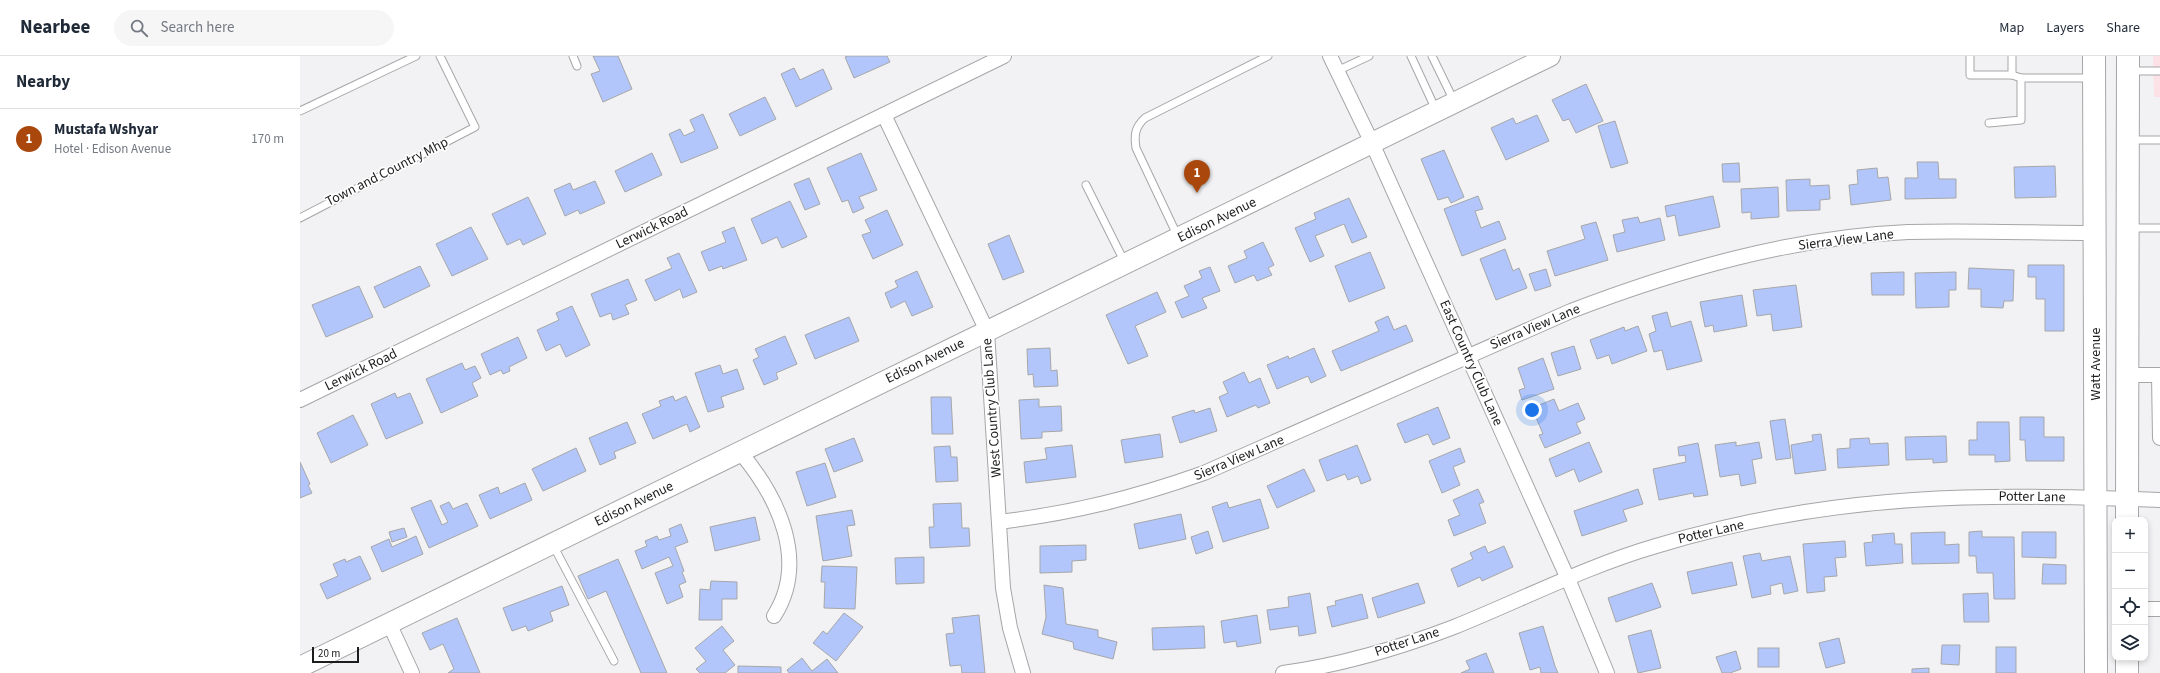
<!DOCTYPE html>
<meta charset="utf-8">
<style>
:root{--surface:#fff;--page:#f6f6f7;--text:#1f2937;--muted:#747a83;--line:#e0e1e3;--accent:#a9470d}
body{margin:0;font-family:"Source Sans 3",sans-serif;background:var(--page);color:var(--text)}
.controls{position:absolute;right:12px;bottom:12px;display:grid;overflow:hidden;border-radius:8px;box-shadow:0 2px 6px #0003}
.controls button{width:36px;height:36px;display:grid;place-items:center;padding:0;border:0;border-bottom:1px solid var(--line);background:var(--surface);color:var(--text);font:20px sans-serif}
.scale{position:absolute;left:12px;bottom:10px;width:47px;box-sizing:border-box;padding-left:4px;border:2px solid #1c1d1d;border-top:0;font-size:11px;line-height:14px;white-space:nowrap;color:#1c1d1d;-webkit-text-stroke:3px #fff;paint-order:stroke}
.you{position:absolute;left:1232px;top:354px;width:14px;height:14px;margin:-10px;border:3px solid #fff;border-radius:50%;background:#1a73e8;box-shadow:0 0 0 6px #1a73e833}
.badge{display:grid;place-items:center;width:26px;height:26px;border-radius:50%;background:var(--accent);color:#fff;font-size:13px;font-weight:700}
.pin{position:absolute;translate:-50% -33px;filter:drop-shadow(0 1px 2px #0008)}
.pin::after{content:'';position:absolute;top:21px;width:14px;height:12px;background:inherit;clip-path:polygon(0 0,100% 0,50% 100%)}
.list{margin:0;padding:0;list-style:none}
h2{display:flex;justify-content:space-between;align-items:center;height:52px;margin:0;padding:0 16px;font-size:17px}
h2 small{font-size:13px;font-weight:400;color:var(--muted)}
.list li{display:grid;grid-template-columns:26px 1fr auto;gap:12px;align-items:center;box-sizing:border-box;height:60px;padding:0 16px;border-top:1px solid var(--line)}
.list b{display:block;font-size:15px;white-space:nowrap}
.list p{margin:0;font-size:13px;white-space:nowrap;color:var(--muted)}
.list em{font-size:13px;font-style:normal;color:var(--muted)}
.icon{flex:none;width:22px;height:22px;fill:none;stroke:currentColor;stroke-width:2;stroke-linecap:round;stroke-linejoin:round}
.map{position:relative;flex:none;width:1860px;height:617px;overflow:hidden}
header{display:flex;align-items:center;gap:24px;box-sizing:border-box;height:56px;padding:0 20px;background:var(--surface);border-bottom:1px solid var(--line)}
header strong{font-size:19px}
nav{display:flex;gap:22px;margin-inline-start:auto;font-size:14px}
.search{width:280px;height:36px;background:var(--page);display:flex;align-items:center;gap:10px;box-sizing:border-box;padding:0 14px;border-radius:22px;color:var(--muted);font-size:15px}
main{display:flex}
aside{flex:1;background:var(--surface)}
.map>svg:first-child{display:block}
.education{fill:#fce1e6}
.building{fill:#b2c6fb;stroke:#a6a7a8}
.lines{fill:none;stroke-linecap:round;stroke-linejoin:round}
.lane-casing{stroke:#a6a6a8;stroke-width:9}
.street-casing{stroke:#a6a6a8;stroke-width:16}
.secondary-casing{stroke:#a6a6a8;stroke-width:22}
.primary-casing{stroke:#a6a6a8;stroke-width:24}
.lane{stroke:#fff;stroke-width:7}
.street{stroke:#fff;stroke-width:14}
.secondary{stroke:#fff;stroke-width:20}
.primary{stroke:#fff;stroke-width:22}
.labels{text-anchor:middle;dominant-baseline:central;stroke-width:3.5;stroke-linejoin:round;paint-order:stroke}
.street-label{font-size:14px;fill:#1c1d1d;stroke:#fff}
</style>
<header>
<strong>Nearbee</strong>
<div class="search"><svg class="icon" aria-label="search" viewBox="0 0 24 24"><circle cx="10" cy="10" r="6"/><path d="M15 15l6 6"/></svg>Search here</div>
<nav><a>Map</a><a>Layers</a><a>Share</a></nav>
</header>
<main>
<aside>
<h2>Nearby<small></small></h2>
<ul class="list">
<li><span class="badge">1</span><div><b>Mustafa Wshyar</b><p>Hotel · Edison Avenue</p></div><em>170 m</em></li>
</ul>
</aside>
<div class="map">
<svg width="1860" height="617" viewBox="0 0 1860 617">
<rect width="100%" height="100%" fill="#f2f2f4"/>
<path class="education" d="M1853,0H1860V41H1854Z"/>
<g class="building">
<path d="M293,0H318L332,33L303,46L291,18L300,15Z"/>
<path d="M548,0H587L590,6L554,22L545,1Z"/>
<path d="M494,12L500,24L523,13L532,33L496,51L481,18Z"/>
<path d="M1286,28L1303,65L1276,77L1269,63L1263,65L1252,44Z"/>
<path d="M465,41L476,63L440,80L429,58Z"/>
<path d="M403,58L418,92L381,107L369,78L380,73L384,80L395,75L390,64Z"/>
<path d="M1237,59L1249,85L1206,104L1191,72L1213,62L1216,68Z"/>
<path d="M1315,65L1328,107L1311,112L1298,70Z"/>
<path d="M1144,94L1164,141L1151,147L1148,141L1138,144L1121,103Z"/>
<path d="M352,97L362,119L325,136L315,115Z"/>
<path d="M561,97L577,134L559,141L564,152L553,157L548,144L542,146L527,112Z"/>
<path d="M1617,106H1638L1639,123H1656V142L1605,143V122H1618Z"/>
<path d="M1439,107L1440,126H1423L1422,108Z"/>
<path d="M1755,110L1756,141L1715,142L1714,111Z"/>
<path d="M1577,112L1578,122L1588,121L1591,144L1551,149L1549,129L1558,128L1557,114Z"/>
<path d="M509,122L520,148L505,154L494,128Z"/>
<path d="M1510,123V130L1529,129L1530,143L1520,144V154L1487,155L1486,124Z"/>
<path d="M295,125L305,147L280,158L278,154L265,160L254,134L270,127L273,134Z"/>
<path d="M1478,131L1479,161L1451,163V156L1442,157L1441,133Z"/>
<path d="M1178,140L1183,153L1175,155L1181,172L1199,165L1206,183L1162,200L1144,153Z"/>
<path d="M1413,140L1420,171L1379,180L1375,159L1367,161L1365,150Z"/>
<path d="M228,141L246,178L223,189L220,183L207,189L192,158Z"/>
<path d="M1049,142L1067,181L1052,187L1044,168L1015,180L1024,200L1010,206L995,172L1016,163L1014,157Z"/>
<path d="M490,145L507,181L482,192L477,181L462,188L451,163Z"/>
<path d="M587,154L603,189L573,203L562,179L571,176L565,164Z"/>
<path d="M1338,161L1340,167L1360,162L1365,184L1317,196L1313,179L1325,176L1322,164Z"/>
<path d="M1296,166L1308,204L1255,220L1247,195L1285,183L1281,170Z"/>
<path d="M171,171L188,203L152,220L136,188Z"/>
<path d="M434,171L447,204L423,213L422,210L409,215L401,196L426,186L422,176Z"/>
<path d="M709,179L724,216L703,224L688,188Z"/>
<path d="M963,186L974,209L968,212L972,219L957,225L954,219L935,227L928,210L947,202L944,195Z"/>
<path d="M1205,193L1213,215L1219,212L1227,232L1196,244L1180,203Z"/>
<path d="M1070,196L1085,232L1049,246L1035,210Z"/>
<path d="M379,197L397,236L383,242L380,233L355,245L345,224L372,212L367,202Z"/>
<path d="M1728,209H1764V275H1745V243H1736V221H1728Z"/>
<path d="M120,210L130,230L84,252L74,231Z"/>
<path d="M910,211L920,235L902,242L907,252L882,262L875,246L889,240L884,230L902,222L899,215Z"/>
<path d="M1669,212L1714,214L1713,245H1704L1703,252L1681,251V233H1668Z"/>
<path d="M1246,213L1251,230L1235,235L1229,218Z"/>
<path d="M617,215L633,251L612,260L605,245L591,252L585,237L598,231L595,225Z"/>
<path d="M1604,216V239H1572L1571,217Z"/>
<path d="M1656,216V234H1649V251L1616,252L1615,217Z"/>
<path d="M328,223L337,244L325,249L329,258L313,264L311,257L300,261L291,238Z"/>
<path d="M1496,229L1502,271L1473,275L1471,258L1457,260L1453,234Z"/>
<path d="M59,230L73,261L26,281L12,249Z"/>
<path d="M857,236L866,256L835,270L848,300L828,308L806,259Z"/>
<path d="M1442,239L1447,270L1414,276L1413,269L1405,271L1400,246Z"/>
<path d="M272,250L290,289L266,301L260,288L246,295L237,274L259,264L256,257Z"/>
<path d="M1367,256L1371,271L1391,265L1402,305L1367,314L1362,294L1354,296L1349,278L1356,275L1352,260Z"/>
<path d="M1088,260L1094,274L1106,269L1113,285L1041,315L1032,295L1079,275L1075,266Z"/>
<path d="M549,261L559,285L515,303L505,279Z"/>
<path d="M1338,270L1347,295L1312,308L1309,299L1297,303L1290,284L1324,271L1325,275Z"/>
<path d="M485,280L497,308L476,317L478,323L464,329L453,304L459,301L455,293Z"/>
<path d="M218,281L227,302L209,311L210,315L203,318L201,314L190,319L181,298Z"/>
<path d="M1274,290L1281,313L1258,320L1251,297Z"/>
<path d="M750,292L751,315L757,314L758,330L734,331L733,318L728,319L727,293Z"/>
<path d="M1014,292L1026,320L1011,327L1008,320L977,333L967,309L988,300L989,303Z"/>
<path d="M1243,302L1254,333L1222,344L1219,334L1225,332L1218,312Z"/>
<path d="M162,307L165,314L175,310L181,322L172,327L178,340L141,357L126,323Z"/>
<path d="M420,309L423,318L437,313L444,333L421,341L424,351L408,356L395,317Z"/>
<path d="M944,316L949,327L960,322L970,347L958,352L956,349L927,361L919,341L928,337L923,326Z"/>
<path d="M95,337L97,342L110,337L123,367L86,383L71,348Z"/>
<path d="M373,340L375,345L386,340L400,371L390,376L387,368L353,383L342,358L361,350L359,345Z"/>
<path d="M631,341H651L653,378H632Z"/>
<path d="M739,343V351L761,350L762,375L742,376V382L721,383L719,344Z"/>
<path d="M1254,343L1259,355L1278,347L1285,363L1276,367L1281,377L1245,392L1239,379L1243,378L1232,352Z"/>
<path d="M1138,351L1150,382L1133,389L1128,378L1105,387L1097,368Z"/>
<path d="M910,352L917,375L880,387L872,361L894,354L895,357Z"/>
<path d="M53,359L68,389L31,407L17,377Z"/>
<path d="M1720,361H1744V381H1764V405H1726L1725,384H1720Z"/>
<path d="M1485,363L1491,402L1476,404L1470,365Z"/>
<path d="M327,366L336,387L314,396L316,402L300,409L289,382Z"/>
<path d="M1677,366H1709L1710,405L1695,406V399H1669V384H1677Z"/>
<path d="M860,378L863,401L825,407L821,384Z"/>
<path d="M1521,378L1526,414L1495,418L1491,389L1513,385L1512,379Z"/>
<path d="M1646,380L1647,406L1633,407V403L1606,404L1605,381Z"/>
<path d="M554,382L563,405L534,416L525,393Z"/>
<path d="M1569,382L1570,388L1588,387L1589,409L1538,412L1537,393L1550,392V383Z"/>
<path d="M1289,386L1302,416L1279,426L1274,413L1256,421L1249,403Z"/>
<path d="M1436,386V390L1459,386L1462,402L1452,404L1456,427L1441,430L1439,418L1420,421L1415,389Z"/>
<path d="M1398,387L1408,439L1394,441L1393,437L1359,444L1353,413L1386,406L1385,399L1379,400L1378,391Z"/>
<path d="M772,389L776,421L726,427L724,406L747,403L745,392Z"/>
<path d="M1057,389L1071,424L1061,428L1058,420L1048,424L1045,418L1027,425L1019,404Z"/>
<path d="M650,390L651,401H657L658,425L636,426L634,391Z"/>
<path d="M276,392L286,415L243,435L232,413Z"/>
<path d="M1160,392L1165,406L1153,411L1160,429L1142,437L1129,405Z"/>
<path d="M0,406L10,428L8,429L12,437L0,442Z"/>
<path d="M525,407L536,441L507,450L496,416Z"/>
<path d="M1004,413L1015,435L977,452L967,430Z"/>
<path d="M225,427L232,444L190,463L179,439L198,431L200,438Z"/>
<path d="M1178,433L1184,446L1179,448L1186,467L1154,480L1148,464L1160,459L1153,444Z"/>
<path d="M1338,433L1343,448L1323,454L1327,465L1282,480L1274,455Z"/>
<path d="M960,443L969,472L923,486L912,451L927,446L929,452Z"/>
<path d="M131,444L142,469L148,466L140,450L149,446L153,453L167,447L178,470L129,492L111,452Z"/>
<path d="M661,447L662,472H669L670,490L630,492L629,471H634L633,448Z"/>
<path d="M552,454L555,469L547,470L552,500L523,505L516,460Z"/>
<path d="M881,458L886,483L839,493L834,468Z"/>
<path d="M455,461L460,484L415,495L410,471Z"/>
<path d="M381,468L388,486L375,491L384,515L382,516L386,526L379,529L383,541L367,548L355,517L373,510L369,501L342,513L335,495L347,490L345,485L357,480L359,484L371,480L369,473Z"/>
<path d="M104,472L107,481L92,486L89,476Z"/>
<path d="M908,475L913,492L896,498L891,481Z"/>
<path d="M1682,475V481H1714L1715,543H1694L1693,517H1677L1676,500H1669V476Z"/>
<path d="M1645,476V489L1659,488V507L1612,508L1611,477Z"/>
<path d="M1722,476H1756V502L1722,501Z"/>
<path d="M1594,477L1595,488H1602L1603,507L1566,510L1564,487L1573,486L1572,479Z"/>
<path d="M116,480L123,498L82,516L71,491L89,483L92,491Z"/>
<path d="M1545,485L1546,501L1535,502L1537,520L1524,521L1525,535L1507,537L1503,488Z"/>
<path d="M786,489V504L772,505V516L740,517V490Z"/>
<path d="M1185,490L1188,497L1204,490L1213,511L1182,525L1180,521L1158,531L1151,513L1173,503L1170,497Z"/>
<path d="M1460,497L1462,505L1490,500L1498,535L1484,538L1482,527L1470,530L1471,538L1452,542L1443,500Z"/>
<path d="M60,500L71,523L27,543L20,528L38,520L33,508L45,503L46,506Z"/>
<path d="M624,501V527L596,528L595,502Z"/>
<path d="M318,503L367,617H341L306,535L288,543L278,520Z"/>
<path d="M1432,506L1437,529L1392,538L1387,516Z"/>
<path d="M1743,508L1766,509V528H1742Z"/>
<path d="M522,510L557,511L555,553L524,552L525,526H521Z"/>
<path d="M411,525L437,526V543H422V564H399L400,533L410,534Z"/>
<path d="M1118,527L1125,547L1078,562L1072,542Z"/>
<path d="M1352,527L1361,551L1316,566L1308,542Z"/>
<path d="M744,529L763,532L766,568L798,574V581L817,586L813,603L774,593L773,586L742,578L746,561Z"/>
<path d="M262,530L269,549L250,556L253,565L228,575L226,570L212,575L203,552Z"/>
<path d="M1010,537L1016,577L999,580L998,570L970,574L967,554L989,551L988,541Z"/>
<path d="M1688,537L1689,566H1664L1663,538Z"/>
<path d="M1062,538L1068,562L1032,571L1027,551L1036,549L1035,545Z"/>
<path d="M544,557L563,571L536,605L513,587L523,575L527,578Z"/>
<path d="M679,559L685,617H662L661,609L650,610L646,578L654,577L652,562Z"/>
<path d="M957,559L961,587L937,591L936,585L924,587L921,565Z"/>
<path d="M157,562L180,617H148L154,613L143,588L130,594L122,577Z"/>
<path d="M422,570L434,585L423,594L435,609L425,617H400L396,613L406,605L395,592Z"/>
<path d="M904,570L905,592L853,594L852,572Z"/>
<path d="M1243,570L1255,610L1258,617H1241L1240,611L1230,614L1219,577Z"/>
<path d="M1351,574L1361,612L1338,617L1328,580Z"/>
<path d="M1539,582L1545,607L1526,612L1519,587Z"/>
<path d="M1642,589H1660L1659,609L1641,608Z"/>
<rect x="1696" y="591" width="20" height="26"/>
<rect x="1458" y="592" width="21" height="19"/>
<path d="M1436,595L1441,613L1430,617H1422L1416,601Z"/>
<path d="M1186,597L1194,617H1161L1170,613L1166,605Z"/>
<path d="M502,602L512,615L527,603L538,617H489L487,614Z"/>
<path d="M438,610L481,611V617H438Z"/>
<path d="M1629,612V617H1612V613Z"/>
</g>
<g class="lines">
<g class="lane-casing">
<g id="lane">
<path d="M273,0L277,10"/>
<path d="M1111,0L1136,54"/>
<path d="M1132,0L1154,45"/>
<path d="M1670,0V19H1712L1721,22H1793"/>
<path d="M1712,0V19"/>
<path d="M1037,15L1069,0"/>
<path d="M1830,15H1860"/>
<path d="M0,55L116,0"/>
<path d="M1689,67L1721,64V22"/>
<path d="M1830,84H1860"/>
<path d="M786,129L825,207"/>
<path d="M0,162L175,71L140,0"/>
<path d="M1830,172H1860"/>
<path d="M878,181L836,92C834,79 835,71 845,62L968,0"/>
<path d="M253,489L314,605"/>
</g>
</g>
<g class="street-casing">
<g id="street">
<path d="M1030,0L1072,87L1268,523L1307,617"/>
<path d="M584,59L687,275L703,532L710,572L723,617"/>
<path d="M1827,319H1860"/>
<path d="M1859,319L1860,382"/>
<path d="M0,344L704,0"/>
<path d="M440,396C478,441 509,505 474,560"/>
<path d="M699,466C773,457 833,442 904,417L1271,255C1378,214 1492,181 1608,176C1670,174 1733,177 1795,177"/>
<path d="M1845,553H1860"/>
<path d="M89,567L112,617"/>
<path d="M983,617C1041,609 1099,592 1154,571C1221,544 1287,510 1356,490C1464,457 1580,442 1692,441C1748,440 1804,442 1860,444"/>
</g>
</g>
<g class="secondary-casing">
<path id="secondary" d="M0,611L1250,0"/>
</g>
<g class="primary-casing">
<g id="primary">
<path d="M1794,0L1796,617"/>
<path d="M1827,464L1828,0"/>
<path d="M1827,602V617"/>
</g>
</g>
<use href="#lane" class="lane"/>
<use href="#street" class="street"/>
<use href="#secondary" class="secondary"/>
<use href="#primary" class="primary"/>
</g>
<g class="labels">
<g class="street-label">
<text transform="translate(87 116) rotate(-27)">Town and Country Mhp</text>
<text transform="translate(917 164) rotate(-26)">Edison Avenue</text>
<text transform="translate(352 172) rotate(-26)">Lerwick Road</text>
<text transform="translate(1546 184) rotate(-7)">Sierra View Lane</text>
<text transform="translate(1235 271) rotate(-23)">Sierra View Lane</text>
<text transform="translate(625 305) rotate(-26)">Edison Avenue</text>
<text transform="translate(1171 307) rotate(66)">East Country Club Lane</text>
<text transform="translate(1796 308) rotate(-90)">Watt Avenue</text>
<text transform="translate(61 314) rotate(-26)">Lerwick Road</text>
<text transform="translate(692 352) rotate(-94)">West Country Club Lane</text>
<text transform="translate(939 402) rotate(-23)">Sierra View Lane</text>
<text transform="translate(1732 441) rotate(1)">Potter Lane</text>
<text transform="translate(334 448) rotate(-26)">Edison Avenue</text>
<text transform="translate(1411 476) rotate(-13)">Potter Lane</text>
<text transform="translate(1107 586) rotate(-18)">Potter Lane</text>
</g>
</g>
</svg>
<div class="controls">
<button>+</button>
<button>−</button>
<button><svg class="icon" aria-label="locate" viewBox="0 0 24 24"><circle cx="12" cy="12" r="6"/><path d="M12 2v4M12 18v4M2 12h4M18 12h4"/></svg></button>
<button><svg class="icon" aria-label="layers" viewBox="0 0 24 24"><path d="M12 4l9 5-9 5-9-5zM3 14l9 5 9-5"/></svg></button>
</div>
<div class="scale">20 m</div>
<div class="you"></div>
<div class="pin badge" style="left:897px;top:137px">1</div>
</div>
</main>
